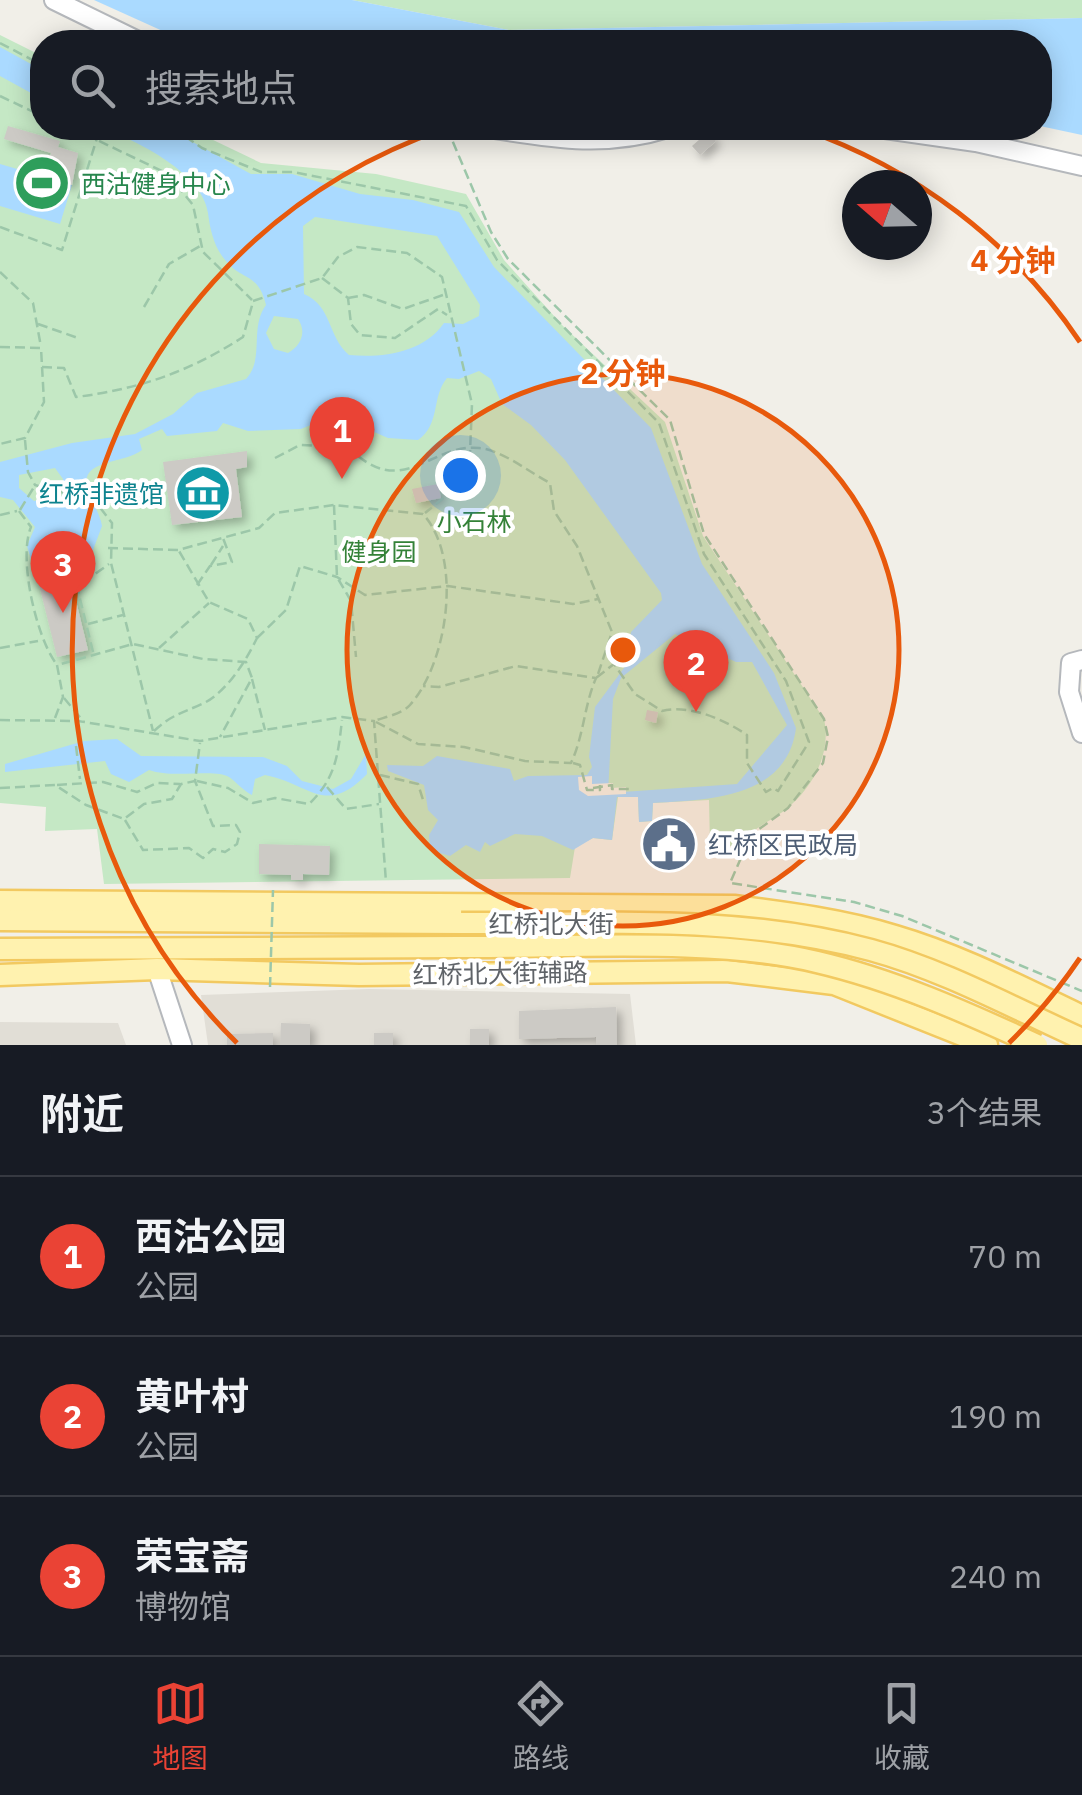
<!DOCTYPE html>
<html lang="zh">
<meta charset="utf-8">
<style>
:root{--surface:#171b24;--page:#242831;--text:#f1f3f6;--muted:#9ea1a6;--line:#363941;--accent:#ea4335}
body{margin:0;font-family:"IBM Plex Sans","Noto Sans SC",sans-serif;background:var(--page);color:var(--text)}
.compass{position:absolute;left:842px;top:170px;width:90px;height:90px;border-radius:50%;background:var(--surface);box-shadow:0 5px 25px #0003;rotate:290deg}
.you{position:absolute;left:460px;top:475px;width:35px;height:35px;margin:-25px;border:8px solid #fff;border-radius:50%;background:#1a73e8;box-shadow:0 0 0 15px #1a73e833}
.badge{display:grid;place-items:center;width:65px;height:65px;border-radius:50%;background:var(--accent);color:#fff;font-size:32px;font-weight:700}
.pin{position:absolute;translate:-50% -82px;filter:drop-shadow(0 2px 5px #0008)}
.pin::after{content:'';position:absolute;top:52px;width:35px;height:30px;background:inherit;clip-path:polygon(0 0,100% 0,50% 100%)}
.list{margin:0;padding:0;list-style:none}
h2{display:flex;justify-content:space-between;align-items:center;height:130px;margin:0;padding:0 40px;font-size:42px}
h2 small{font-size:32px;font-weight:400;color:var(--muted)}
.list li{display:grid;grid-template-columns:65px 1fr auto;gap:30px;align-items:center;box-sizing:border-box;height:160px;padding:0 40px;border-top:2px solid var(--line)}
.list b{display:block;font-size:38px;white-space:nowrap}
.list p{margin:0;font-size:32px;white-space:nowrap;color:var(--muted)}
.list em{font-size:32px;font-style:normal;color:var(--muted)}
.icon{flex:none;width:55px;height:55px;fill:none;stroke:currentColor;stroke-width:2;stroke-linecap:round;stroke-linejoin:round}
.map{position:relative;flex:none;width:1082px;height:1045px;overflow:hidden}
.search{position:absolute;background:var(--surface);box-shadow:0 5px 25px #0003;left:30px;right:30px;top:30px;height:110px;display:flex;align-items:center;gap:25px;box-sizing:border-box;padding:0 35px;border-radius:40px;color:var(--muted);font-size:38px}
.sheet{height:610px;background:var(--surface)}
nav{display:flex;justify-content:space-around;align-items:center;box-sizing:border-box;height:140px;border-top:2px solid var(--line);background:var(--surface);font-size:28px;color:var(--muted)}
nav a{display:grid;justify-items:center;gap:5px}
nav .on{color:var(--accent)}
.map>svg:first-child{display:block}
.education{fill:#e1ded6}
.green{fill:#c5e8c5}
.water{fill:#aadaff;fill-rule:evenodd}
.pier{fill:#f1efe8}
.building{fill:#cccac5;filter:url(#shadow)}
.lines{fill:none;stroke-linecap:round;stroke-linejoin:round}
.minor-casing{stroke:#b5b8bc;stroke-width:22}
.major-casing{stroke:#f2c960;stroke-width:25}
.path{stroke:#9cc7a9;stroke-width:2.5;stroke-dasharray:10 5;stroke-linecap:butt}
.minor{stroke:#fff;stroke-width:18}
.major{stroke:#fff2af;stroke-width:20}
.major-bridge-casing{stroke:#f2c960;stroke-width:25;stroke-linecap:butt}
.path-bridge{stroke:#9cc7a9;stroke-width:2.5;stroke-dasharray:10 5;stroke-linecap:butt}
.major-bridge{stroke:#fff2af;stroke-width:20}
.ring{fill:none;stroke:#e8590c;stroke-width:5}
.labels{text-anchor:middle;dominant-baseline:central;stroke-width:8;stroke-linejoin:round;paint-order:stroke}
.leisure-label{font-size:25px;fill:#27864d;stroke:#fff;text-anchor:start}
.culture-label{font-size:25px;fill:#0d838f;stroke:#fff;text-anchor:end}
.park-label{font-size:25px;fill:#348238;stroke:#fff}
.service-label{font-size:25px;fill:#4e5e75;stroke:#fff;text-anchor:start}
.street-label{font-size:25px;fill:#5f6368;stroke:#fff}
.centre{fill:#e8590c;stroke:#fff;stroke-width:5}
.ring-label{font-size:30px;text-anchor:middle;font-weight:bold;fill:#e8590c;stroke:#fff;stroke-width:8;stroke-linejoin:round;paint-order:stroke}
</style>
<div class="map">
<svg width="1082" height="1045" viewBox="0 0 1082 1045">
<defs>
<filter id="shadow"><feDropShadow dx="5" dy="5" stdDeviation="5" flood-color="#0004"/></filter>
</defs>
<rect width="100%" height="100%" fill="#f1efe8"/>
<g class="education">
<path d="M369,989L630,994L636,1045H208L201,995Z"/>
<path d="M0,1022L118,1023L126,1045H0Z"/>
</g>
<g class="green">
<path d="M352,0H1082V18L509,30Z"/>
<path d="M0,35L42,56V128H188L261,163L376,174L466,194L504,260L563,326L665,422L703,536L824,719C832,754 812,789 784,811C767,823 751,829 740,846H710L709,800L653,803L652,821L639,822L638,797H618L612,840L593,838L575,847L570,878L104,884L97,829L45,831L46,807L0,803Z"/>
</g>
<g class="water">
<path d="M94,0H352L509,30L1082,18V135L1040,126V42H187Z"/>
<path d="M0,47L42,70V99L0,76Z"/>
<path d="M103,128H167L251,174H292L360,194L413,200L459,212L494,267L651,428L702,564L774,673L796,728C787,799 707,800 653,803L652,821L639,822L638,797H617L612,840L593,838L573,850L542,836L515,834L490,846L485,842L480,852L466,845L450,856L430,850L429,835L438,820L428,810L424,785L388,771L387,765L423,766L437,756L510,769L514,781L528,776L587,775L592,767L589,757L595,707L624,668L631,632L662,600L661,593L565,460L531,425L502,404L491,379L479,371L459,379L447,378C431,397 441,424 418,440L388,438L335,415L301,429L248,431L223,423L217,431L167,436L162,429L139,439L142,450C123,465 77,458 88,491C92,503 100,513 102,526L87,566L34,569L27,546L35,527L13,500L0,497V462L72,443L135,434L173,414L197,393L246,379C265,359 249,328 266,305C258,272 242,281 226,261C214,248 210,229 208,213C203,173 137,141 103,128ZM315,217L437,236L480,305L479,316L463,324L444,323C423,353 383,358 349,355C327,336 333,307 304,294L303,226ZM274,316L298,319C307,332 301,346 288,353L274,349L266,333ZM55,468L63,479L62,496L34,501L19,488V475ZM675,634L736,662H752L787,725L737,784L608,793L613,699L621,678Z"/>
<path d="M0,164L72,185L60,224L0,206Z"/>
<path d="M117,739L141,756L263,757L287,766L302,781L333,789L351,779L366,754L367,774C325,817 311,784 265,775L255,779L252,795C245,792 235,781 229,777C215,768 174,779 149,770L129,782L111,774L105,761L5,772V764L84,741Z"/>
</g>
<path class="pier" d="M592,776V784L613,783L612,788L626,787V794L588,796L579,790L578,777Z"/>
<g class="building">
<path d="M8,126L60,141L58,147L78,153L72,185L44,177L51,153L4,139Z"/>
<path d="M708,132L716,141L700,155L692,146Z"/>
<path d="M247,451V467L236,469L242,517L172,525L163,462Z"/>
<path d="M438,484L441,498L416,503L412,489Z"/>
<path d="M68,569L88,650L57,657L37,577Z"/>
<path d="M647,710L658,712L656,723L645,720Z"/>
<path d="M259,844L330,846L329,875L303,874V880H291V875L259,874Z"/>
<path d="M616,1007L617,1045H596V1037L519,1039V1011Z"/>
<path d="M281,1023L310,1024V1045H280Z"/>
<rect x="470" y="1029" width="19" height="16"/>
<path d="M273,1033V1045H227V1034Z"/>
<rect x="374" y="1033" width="19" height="12"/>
</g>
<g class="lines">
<g class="minor-casing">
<g id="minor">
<path d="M54,0L140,42"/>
<path d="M488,128C552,138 604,148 668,128"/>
<path d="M774,128H798"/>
<path d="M878,128L976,142L1082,166"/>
<path d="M1082,660L1071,663L1069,692L1082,733"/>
<path d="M157,969L182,1045"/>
</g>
</g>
<g class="major-casing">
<g id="major">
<path d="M0,901L734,906C789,913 843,920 895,936C960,955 1021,987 1082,1016"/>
<path d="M0,920L461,923"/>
<path d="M0,949L460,947"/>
<path d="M0,975L157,969L359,975L727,971L834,984L987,1045"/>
</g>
</g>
<g class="path">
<path d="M0,43L42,65"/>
<path d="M0,96L42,116"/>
<path d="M72,128L168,174L193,205L203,252L252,300"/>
<path d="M173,128L202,148L261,172H293L466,206L497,260L659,423L704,554L786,681L809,742L778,791L773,788L766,792L747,763V735C725,720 690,704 662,711L635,694L614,664L596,678"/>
<path d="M447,128L491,232L508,259L670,420L704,534L824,719L828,737L823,763L788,808L751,835L730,883L854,902L902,916L1082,991"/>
<path d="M0,227L62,250L97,138"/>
<path d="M0,272L33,303L41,347"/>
<path d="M322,278L348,298L351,324L360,335L395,338L438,309L447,315"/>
<path d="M348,298L364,295L403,309L443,295"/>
<path d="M253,301L322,278L338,257L357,247L407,253L442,277L472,404L469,477L425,513"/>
<path d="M144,307L169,264L200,246"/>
<path d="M38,324L78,338"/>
<path d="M0,347L41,348L44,402L25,438L0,444"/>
<path d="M42,367L64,368L76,397C139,389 189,372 243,337L253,302"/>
<path d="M25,440L28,472L35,485L59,492"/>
<path d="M275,458L300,445L348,447C403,502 429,443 479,448C502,450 529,472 550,483L554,511L577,546L612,632L597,677"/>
<path d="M91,496L112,523L111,563L153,731"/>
<path d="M334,505L337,577L351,601L356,657"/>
<path d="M20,510L34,487"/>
<path d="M19,511L31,527C18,558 36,635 55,662"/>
<path d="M0,515L17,511"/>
<path d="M108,548L178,550L259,528L275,513L334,505L423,514C463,558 448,662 410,705C402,714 385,717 374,721"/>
<path d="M211,565L223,546"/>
<path d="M197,585L210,566L232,562L223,538"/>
<path d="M88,624L123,615"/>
<path d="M257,638L286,610L300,566L337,577L365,595L448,586L573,604L598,599"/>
<path d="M0,648L38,641"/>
<path d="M159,648L209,603"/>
<path d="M93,652L77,587L109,564"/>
<path d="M252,679L265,730"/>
<path d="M64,698L84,722"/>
<path d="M55,718L63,697L57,665L133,644L203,659L246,662L252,678L220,737"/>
<path d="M0,720L78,721L200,741L342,717L374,721L386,882"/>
<path d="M376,722L418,744L464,747L525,761L571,763C584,735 584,706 596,678L516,666L439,687L423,686"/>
<path d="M154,731C171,715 182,713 202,704C226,693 246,661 257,638L248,619L209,602L179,551"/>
<path d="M76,746L80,779"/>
<path d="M573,763L580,765L587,790H600V785"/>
<path d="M380,775L418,784L424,803"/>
<path d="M197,781L228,788L253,803L275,798L309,804C336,778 338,755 342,720"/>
<path d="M57,785L103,782L137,792L157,783L180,784"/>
<path d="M327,787L346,809L379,804"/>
<path d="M0,788L55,785L86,805L124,819L144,804L172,799L181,784L195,781L200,743"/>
<path d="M593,788L612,785V789H633"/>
<path d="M125,820L143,850L189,848L203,858L213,849L225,852L237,844L240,832L236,825L213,826L195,781"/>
</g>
<use href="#minor" class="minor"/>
<use href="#major" class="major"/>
<g class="major-bridge-casing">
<g id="major-bridge">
<path d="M461,923C598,924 737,914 871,950C944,970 1013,1008 1082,1039"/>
<path d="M460,947C567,948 714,937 817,962C894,980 965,1012 1037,1045"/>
</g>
</g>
<g class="path-bridge">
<path d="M59,492L91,496"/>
<path d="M270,987L273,890"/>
</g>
<use href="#major-bridge" class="major-bridge"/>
</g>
<circle cx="623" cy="650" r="276" fill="#e8590c" fill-opacity=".12"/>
<g class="ring">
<circle cx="623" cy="650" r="276"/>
<path d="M1080 958A551 551 0 0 1 1009 1043M237 1043A551 551 0 0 1 444 129M802 129A551 551 0 0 1 1080 342"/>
</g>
<defs>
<g id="stadium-disc" transform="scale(2.875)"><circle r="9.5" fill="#2e9e5b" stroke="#fff"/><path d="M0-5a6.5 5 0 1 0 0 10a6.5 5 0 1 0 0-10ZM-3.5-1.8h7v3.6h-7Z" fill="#fff"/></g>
<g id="museum-disc" transform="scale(2.875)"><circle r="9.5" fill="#0f9aa8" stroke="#fff"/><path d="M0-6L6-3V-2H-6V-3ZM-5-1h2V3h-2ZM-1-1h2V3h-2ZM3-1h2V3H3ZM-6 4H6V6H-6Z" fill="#fff"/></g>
<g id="civic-disc" transform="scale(2.875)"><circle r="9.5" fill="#5c6f8a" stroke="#fff"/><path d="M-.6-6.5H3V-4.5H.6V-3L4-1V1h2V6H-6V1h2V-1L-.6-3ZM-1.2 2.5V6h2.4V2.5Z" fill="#fff"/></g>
</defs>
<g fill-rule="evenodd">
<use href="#stadium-disc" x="42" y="183"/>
<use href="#museum-disc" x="203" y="493"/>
<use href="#civic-disc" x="669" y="844"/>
</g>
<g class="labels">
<g class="leisure-label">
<text x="81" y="183">西沽健身中心</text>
</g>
<g class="culture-label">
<text x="164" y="493">红桥非遗馆</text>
</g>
<g class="park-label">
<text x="474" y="521">小石林</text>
<text x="379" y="551">健身园</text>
</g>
<g class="service-label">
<text x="708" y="844">红桥区民政局</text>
</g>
<g class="street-label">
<text x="551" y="923">红桥北大街</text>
<text transform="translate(500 973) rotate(-1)">红桥北大街辅路</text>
</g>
</g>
<circle cx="623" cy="650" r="15" class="centre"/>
<g class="ring-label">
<text x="1013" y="271">4 分钟</text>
<text x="623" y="384">2 分钟</text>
</g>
</svg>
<svg class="compass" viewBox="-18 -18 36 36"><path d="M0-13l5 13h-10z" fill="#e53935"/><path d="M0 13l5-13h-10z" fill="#9ea1a6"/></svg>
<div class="you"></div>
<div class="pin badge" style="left:342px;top:479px">1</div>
<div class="pin badge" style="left:696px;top:712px">2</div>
<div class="pin badge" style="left:63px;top:613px">3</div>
<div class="search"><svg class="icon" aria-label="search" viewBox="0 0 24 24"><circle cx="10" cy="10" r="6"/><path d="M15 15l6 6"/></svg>搜索地点</div>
</div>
<section class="sheet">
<h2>附近<small>3个结果</small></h2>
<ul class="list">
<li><span class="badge">1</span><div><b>西沽公园</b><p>公园</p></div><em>70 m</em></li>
<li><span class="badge">2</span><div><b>黄叶村</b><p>公园</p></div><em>190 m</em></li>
<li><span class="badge">3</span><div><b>荣宝斋</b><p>博物馆</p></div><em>240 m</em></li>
</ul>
</section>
<nav>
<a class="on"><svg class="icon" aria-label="map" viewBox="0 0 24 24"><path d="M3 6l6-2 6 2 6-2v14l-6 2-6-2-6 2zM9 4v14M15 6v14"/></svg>地图</a>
<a><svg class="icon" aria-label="directions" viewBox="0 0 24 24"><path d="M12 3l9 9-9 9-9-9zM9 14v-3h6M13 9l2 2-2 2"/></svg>路线</a>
<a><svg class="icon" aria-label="saved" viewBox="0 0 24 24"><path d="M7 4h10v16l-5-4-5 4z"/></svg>收藏</a>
</nav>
